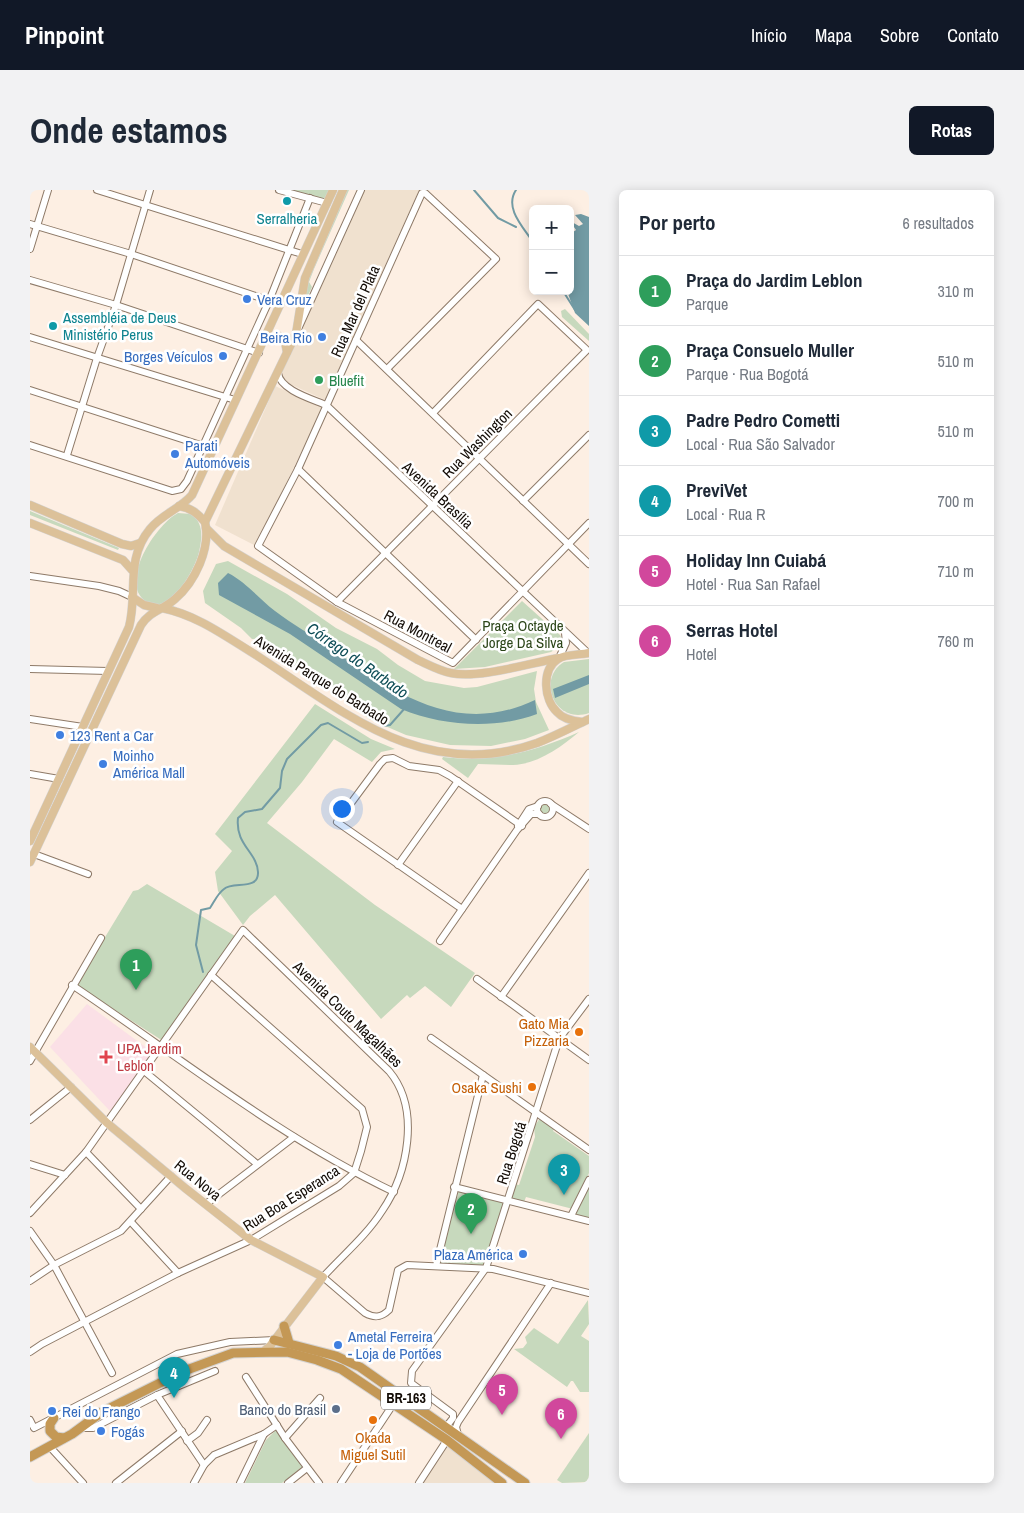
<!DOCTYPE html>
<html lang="pt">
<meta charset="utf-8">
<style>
:root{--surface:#fff;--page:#f2f2f3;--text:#1f2937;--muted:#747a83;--line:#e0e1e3;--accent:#111827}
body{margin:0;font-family:"Archivo Narrow",sans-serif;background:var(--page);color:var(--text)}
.controls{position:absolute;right:15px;top:15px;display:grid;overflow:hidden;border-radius:8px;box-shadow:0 2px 12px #0003}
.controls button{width:45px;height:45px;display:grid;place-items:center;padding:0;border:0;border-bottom:1px solid var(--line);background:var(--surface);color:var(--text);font:25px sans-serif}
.you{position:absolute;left:311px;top:618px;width:18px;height:18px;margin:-12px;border:4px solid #fff;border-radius:50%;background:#1a73e8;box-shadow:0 0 0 8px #1a73e833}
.badge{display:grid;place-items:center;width:32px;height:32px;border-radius:50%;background:var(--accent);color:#fff;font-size:16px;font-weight:700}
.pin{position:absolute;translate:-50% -41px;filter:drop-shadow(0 1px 2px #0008)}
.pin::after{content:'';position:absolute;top:26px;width:18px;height:15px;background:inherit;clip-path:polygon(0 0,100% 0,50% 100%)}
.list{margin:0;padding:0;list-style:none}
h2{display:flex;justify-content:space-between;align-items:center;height:65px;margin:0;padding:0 20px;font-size:21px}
h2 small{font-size:16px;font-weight:400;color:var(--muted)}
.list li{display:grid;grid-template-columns:32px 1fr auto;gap:15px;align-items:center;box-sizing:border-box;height:70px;padding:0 20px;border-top:1px solid var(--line)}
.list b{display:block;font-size:19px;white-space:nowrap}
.list p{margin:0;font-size:16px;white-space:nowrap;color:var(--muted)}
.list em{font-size:16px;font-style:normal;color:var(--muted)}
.map{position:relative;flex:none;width:559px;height:1293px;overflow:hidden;border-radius:8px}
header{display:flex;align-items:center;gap:30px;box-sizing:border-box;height:70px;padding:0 25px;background:var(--accent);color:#fff}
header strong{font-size:24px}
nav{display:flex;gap:28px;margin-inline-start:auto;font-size:18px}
.intro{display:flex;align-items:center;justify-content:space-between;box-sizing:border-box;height:120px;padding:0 30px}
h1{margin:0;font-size:35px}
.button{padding:12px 22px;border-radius:8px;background:var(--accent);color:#fff;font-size:18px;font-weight:700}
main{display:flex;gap:30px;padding:0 30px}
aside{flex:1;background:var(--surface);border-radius:8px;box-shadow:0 2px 12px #0003}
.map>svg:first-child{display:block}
.commercial{fill:#f0e1cf}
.medical{fill:#fbe0e6}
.green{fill:#c7d9bd}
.water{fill:#729ba4}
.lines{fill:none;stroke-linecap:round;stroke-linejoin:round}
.stream{stroke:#729ba4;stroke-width:2}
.minor-casing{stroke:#8e7a68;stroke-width:8}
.major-casing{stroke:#d4d3d2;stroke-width:9}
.highway-casing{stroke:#d4d3d2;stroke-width:11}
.minor{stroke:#fff;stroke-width:6}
.major{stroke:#dcc199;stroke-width:8}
.highway{stroke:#c49855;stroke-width:9}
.culture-dot{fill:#0f9aa8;stroke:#fff;stroke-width:2}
.shop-dot{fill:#3f7fe0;stroke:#fff;stroke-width:2}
.leisure-dot{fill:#2e9e5b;stroke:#fff;stroke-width:2}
.food-dot{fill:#e8710a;stroke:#fff;stroke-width:2}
.health-dot{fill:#e0444e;stroke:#fff;stroke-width:2}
.service-dot{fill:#5c6f8a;stroke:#fff;stroke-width:2}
.labels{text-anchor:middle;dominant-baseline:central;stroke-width:5;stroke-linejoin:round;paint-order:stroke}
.shield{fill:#fff;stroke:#595450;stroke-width:1}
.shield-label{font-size:14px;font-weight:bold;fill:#120b05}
.culture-label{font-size:15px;fill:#0d838f;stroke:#fff}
.shop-label{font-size:15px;fill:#366cbe;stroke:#fff;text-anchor:start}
.street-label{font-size:15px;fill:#120b05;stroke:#fff}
.leisure-label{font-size:15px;fill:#27864d;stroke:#fff;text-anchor:start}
.park-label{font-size:15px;fill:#2c4619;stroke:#fff}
.food-label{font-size:15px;fill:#c56008;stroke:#fff;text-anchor:end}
.health-label{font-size:15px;fill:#be3a42;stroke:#fff;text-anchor:start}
.service-label{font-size:15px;fill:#4e5e75;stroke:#fff;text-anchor:end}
.water-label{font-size:16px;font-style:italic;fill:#0d4c56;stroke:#fff}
</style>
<header>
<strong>Pinpoint</strong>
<nav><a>Início</a><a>Mapa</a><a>Sobre</a><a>Contato</a></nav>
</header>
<div class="intro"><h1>Onde estamos</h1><a class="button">Rotas</a></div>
<main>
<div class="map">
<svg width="559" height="1293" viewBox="0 0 559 1293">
<rect width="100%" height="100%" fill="#fdefe3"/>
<g class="commercial">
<path d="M333,0H389L295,210L249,189Z"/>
<path d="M245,196L293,217L226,356L185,335Z"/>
<path d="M416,1252L474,1293H390Z"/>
</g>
<path class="medical" d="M57,814L125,864L80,921L20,857Z"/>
<g class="green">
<path d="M257,0H299L295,10Z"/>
<path d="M316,0H319L284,79L279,92L282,97L274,114L279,87Z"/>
<path d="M535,119L559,144V151L532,127L531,121Z"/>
<path d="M0,321L89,358L88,360L0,325Z"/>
<path d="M148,323L161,324C174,333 172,348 169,362C165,380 135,435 111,407C93,385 127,334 148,323Z"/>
<path d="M198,371L257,404L306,438L347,459L368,475L395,491L434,498L447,497L507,481L504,499L506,512L519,540L495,549L461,556L420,555L376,545L339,529L300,497L258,472L231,449H222L211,438L175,413L173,401L186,374Z"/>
<path d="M492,411L530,445L532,449L530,456L521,462L455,477L424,479Z"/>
<path d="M559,469V523C525,535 506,489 534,472Z"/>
<path d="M285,514L341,549L365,559L351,562L342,572L304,549L272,592L237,633L345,715L445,783L421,817L395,796L380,808L377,805L351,829L245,705L220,726L213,735L188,701L185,682L202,661L185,644Z"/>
<path d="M549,542C531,557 508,574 483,575C472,575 460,574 448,574L438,588L412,569L413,567C462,573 504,562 549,542Z"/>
<circle cx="515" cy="619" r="6"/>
<path d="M117,694L205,746L133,851L46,795L103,701L108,700Z"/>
<path d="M510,928L525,937L523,941L559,966V983L543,1019L496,1007L494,1012L481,1008L485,994L489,995L505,947L504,937Z"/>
<path d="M559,995V1028L547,1025L545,1022Z"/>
<path d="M429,1000L474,1013L455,1076L409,1074Z"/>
<path d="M558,1110L559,1134L551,1146L559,1151V1202H550L543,1191H541L537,1197L484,1159L493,1158L497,1153L495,1147L504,1138L528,1154Z"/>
<path d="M247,1239L273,1276L252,1293H215L236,1250Z"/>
<path d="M559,1243V1292L532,1293L527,1290Z"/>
</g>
<g class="water">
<path d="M551,24L559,27V136L545,123L537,101H540V44L546,40L540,31L549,36L553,34L545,25Z"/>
<path d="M198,383C216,392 229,409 245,421C262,434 282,445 299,457C362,501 425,548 505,510L507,524C464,540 413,536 371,519L260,444L189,405L188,393Z"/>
<path d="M559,485V494L525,508L523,499Z"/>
</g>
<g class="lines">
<g class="stream">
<path d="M444,0L468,28L486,37"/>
<path d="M486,0C474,18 493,37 503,52"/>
<path d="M533,101L545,120"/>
<path d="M353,536L360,535L375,518"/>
<path d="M173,782L166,755L171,720L180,718C184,712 188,703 194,699C203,691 229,701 228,682C227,662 205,655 208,628L215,622L232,619L250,598L252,581L257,569L291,535L298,533L332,553L338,552"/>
</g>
<g class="minor-casing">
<g id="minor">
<path d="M67,0L272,64"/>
<path d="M249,0L297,13"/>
<path d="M0,34L101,64L249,114"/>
<path d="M0,59L18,0"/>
<path d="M0,90L86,115L229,163"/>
<path d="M268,139L331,0"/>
<path d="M0,147L205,210"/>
<path d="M326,150L559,374"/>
<path d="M357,179L466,69L395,3H392L268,279L228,356L307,412L423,473L559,333"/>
<path d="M248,183C250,200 282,209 296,215L558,463"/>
<path d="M0,200L183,259"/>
<path d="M0,255L142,301L151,299L157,291L239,111L280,8"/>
<path d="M37,265L67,168L86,115L120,0"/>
<path d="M268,279L446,450"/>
<path d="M493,311L559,245"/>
<path d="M0,386L69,396L89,401L102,407"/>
<path d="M307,412L557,160L508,114L403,223"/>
<path d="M529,468L536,453L535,443"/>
<path d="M0,479L78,481"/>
<path d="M0,529L53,537"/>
<path d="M0,584L29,589"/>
<circle cx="515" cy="619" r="8"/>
<path d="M521,614L559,639"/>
<path d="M488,636L499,619L508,616"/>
<path d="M4,664L58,684"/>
<path d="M368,675L428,591"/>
<path d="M432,719L307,632L350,574L355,569L363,568L379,576L409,580L420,586L492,636"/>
<path d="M410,751L487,640L501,624H509"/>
<path d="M447,789L559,870"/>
<path d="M42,795C148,866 249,947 364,1002"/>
<path d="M471,807L559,683"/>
<path d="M401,848L559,960"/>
<path d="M0,871L71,748"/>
<path d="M114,881L227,974"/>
<path d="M0,930L41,897"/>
<path d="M56,962L111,1019"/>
<path d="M0,974L35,985"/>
<path d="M424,997L559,1031"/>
<path d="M176,1014L264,947"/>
<path d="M0,1023L56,962L213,740L359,881C391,919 378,983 352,1021C337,1045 312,1066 293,1087L335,1123C344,1128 351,1128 359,1120L368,1080L377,1075L463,1079L559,1103"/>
<path d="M541,1026L559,990"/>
<path d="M101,1032L148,1083"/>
<path d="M0,1041L24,1075L82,1183"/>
<path d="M406,1076L453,885"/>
<path d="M0,1091L24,1075L91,1041L141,986"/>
<path d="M0,1162L12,1154L148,1083L221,1050L309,996L324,983L331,961L337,937L332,919L181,785"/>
<path d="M216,1187L255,1248L289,1293"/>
<path d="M127,1205L185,1181"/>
<path d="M0,1230L4,1238L147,1164L200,1152L244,1150"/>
<path d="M416,1237L423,1228V1224L381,1193L382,1181L456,1078L529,849L559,809"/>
<path d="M51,1238H63L127,1205L174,1275"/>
<path d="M428,1245L426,1237L428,1232L521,1093"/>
<path d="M255,1248L290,1208"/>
<path d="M157,1251L168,1243L177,1230"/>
<path d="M20,1257L53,1293"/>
<path d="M86,1293L152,1241"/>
<path d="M164,1293L174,1275L184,1265L234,1244"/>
<path d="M210,1293L234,1244L247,1235"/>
<path d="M258,1293L277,1278"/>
<path d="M311,1293L364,1213"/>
<path d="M389,1293L417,1250"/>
</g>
</g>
<g class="major-casing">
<g id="major">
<path d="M234,151L249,146L255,152L257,162"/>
<path d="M0,315L92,354L101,356L110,353"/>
<path d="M175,332L266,144L275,88L313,0"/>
<path d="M0,333L93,370L102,380"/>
<path d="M176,338L194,356L388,470C399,475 410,481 421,483C449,489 500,473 529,468"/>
<path d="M102,407L114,415L127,418"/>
<path d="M132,418C167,425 195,446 226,465C314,522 394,593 507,553C525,546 542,537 559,529"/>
<path d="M552,532C543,531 533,529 527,522C514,510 511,480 528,469C535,464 550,465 559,463"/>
<path d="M0,651L99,437C108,403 95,369 120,339C132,324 150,319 162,305L303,0"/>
<path d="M0,672L111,435C120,421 133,420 145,409C165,392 181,358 175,332C167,323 161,318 149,316"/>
<path d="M0,857L77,933L155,998L221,1050L293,1087L240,1156L233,1162"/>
</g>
</g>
<g class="highway-casing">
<g id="highway">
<path d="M254,1136L259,1153"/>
<path d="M244,1150L306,1166L330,1177L495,1293"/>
<path d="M24,1228L20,1234V1241L26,1247L34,1248"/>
<path d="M0,1267L42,1244L72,1222L154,1181L203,1163L257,1162L287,1170L311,1179L417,1250L472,1293"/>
</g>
</g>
<use href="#minor" class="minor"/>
<use href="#major" class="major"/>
<use href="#highway" class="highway"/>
</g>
<g class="culture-dot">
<circle cx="257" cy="11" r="5"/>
<circle cx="23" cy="136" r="5"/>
</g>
<g class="shop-dot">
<circle cx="217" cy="109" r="5"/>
<circle cx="292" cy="147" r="5"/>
<circle cx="193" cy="166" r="5"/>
<circle cx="145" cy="264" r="5"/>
<circle cx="30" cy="545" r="5"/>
<circle cx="73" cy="574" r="5"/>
<circle cx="493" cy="1064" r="5"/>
<circle cx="308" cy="1155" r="5"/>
<circle cx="22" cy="1221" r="5"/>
<circle cx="71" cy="1241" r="5"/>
</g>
<circle class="leisure-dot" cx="289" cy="190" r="5"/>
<g class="food-dot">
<circle cx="549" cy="842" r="5"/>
<circle cx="502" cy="897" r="5"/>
<circle cx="343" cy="1230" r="5"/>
</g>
<path class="health-dot" d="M73.5 859.5h5v5h5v5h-5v5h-5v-5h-5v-5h5z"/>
<circle class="service-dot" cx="306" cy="1219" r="5"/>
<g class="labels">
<rect class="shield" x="351" y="1196.5" width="50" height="23" rx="4"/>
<g class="shield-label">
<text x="376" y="1208">BR-163</text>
</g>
<g class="culture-label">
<text x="257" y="28">Serralheria</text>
<text x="33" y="127" text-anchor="start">Assembléia de Deus<tspan x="33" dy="17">Ministério Perus</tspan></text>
</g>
<g class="shop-label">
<text x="227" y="109">Vera Cruz</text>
<text x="282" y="147" text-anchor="end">Beira Rio</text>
<text x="183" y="166" text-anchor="end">Borges Veículos</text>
<text x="155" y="255">Parati<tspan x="155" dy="17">Automóveis</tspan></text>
<text x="40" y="545">123 Rent a Car</text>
<text x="83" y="565">Moinho<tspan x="83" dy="17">América Mall</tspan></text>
<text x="483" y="1064" text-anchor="end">Plaza América</text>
<text x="318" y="1146">Ametal Ferreira<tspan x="318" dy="17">- Loja de Portões</tspan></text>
<text x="32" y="1221">Rei do Frango</text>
<text x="81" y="1241">Fogás</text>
</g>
<g class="street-label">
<text transform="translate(325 121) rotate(-66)">Rua Mar del Plata</text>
<text transform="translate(447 253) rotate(-45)">Rua Washington</text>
<text transform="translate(408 305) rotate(43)">Avenida Brasília</text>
<text transform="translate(388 441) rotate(28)">Rua Montreal</text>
<text transform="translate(292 490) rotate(32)">Avenida Parque do Barbado</text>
<text transform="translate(318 824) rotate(44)">Avenida Couto Magalhães</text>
<text transform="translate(481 963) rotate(-72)">Rua Bogotá</text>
<text transform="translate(168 990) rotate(39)">Rua Nova</text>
<text transform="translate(261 1008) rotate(-32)">Rua Boa Esperanca</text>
</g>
<g class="leisure-label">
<text x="299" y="190">Bluefit</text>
</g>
<g class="park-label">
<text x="493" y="435">Praça Octayde<tspan x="493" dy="17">Jorge Da Silva</tspan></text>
</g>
<g class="food-label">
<text x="539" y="833">Gato Mia<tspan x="539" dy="17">Pizzaria</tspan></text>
<text x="492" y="897">Osaka Sushi</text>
<text x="343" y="1247" text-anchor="middle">Okada<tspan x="343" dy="17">Miguel Sutil</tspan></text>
</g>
<g class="health-label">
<text x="87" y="858">UPA Jardim<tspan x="87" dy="17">Leblon</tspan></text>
</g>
<g class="service-label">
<text x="296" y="1219">Banco do Brasil</text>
</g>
<g class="water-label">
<text transform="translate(328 470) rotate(35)">Córrego do Barbado</text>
</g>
</g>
</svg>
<div class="controls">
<button>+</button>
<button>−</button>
</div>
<div class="you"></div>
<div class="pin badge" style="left:106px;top:800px;background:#2e9e5b">1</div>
<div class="pin badge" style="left:441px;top:1044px;background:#2e9e5b">2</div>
<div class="pin badge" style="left:534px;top:1005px;background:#0f9aa8">3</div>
<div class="pin badge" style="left:144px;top:1208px;background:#0f9aa8">4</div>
<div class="pin badge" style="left:472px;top:1225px;background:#d1479c">5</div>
<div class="pin badge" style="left:531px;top:1249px;background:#d1479c">6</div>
</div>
<aside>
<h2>Por perto<small>6 resultados</small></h2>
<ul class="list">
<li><span class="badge" style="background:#2e9e5b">1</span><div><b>Praça do Jardim Leblon</b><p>Parque</p></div><em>310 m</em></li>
<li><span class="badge" style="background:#2e9e5b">2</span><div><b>Praça Consuelo Muller</b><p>Parque · Rua Bogotá</p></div><em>510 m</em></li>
<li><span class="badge" style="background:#0f9aa8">3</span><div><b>Padre Pedro Cometti</b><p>Local · Rua São Salvador</p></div><em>510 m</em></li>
<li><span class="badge" style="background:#0f9aa8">4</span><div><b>PreviVet</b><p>Local · Rua R</p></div><em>700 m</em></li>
<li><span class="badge" style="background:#d1479c">5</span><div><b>Holiday Inn Cuiabá</b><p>Hotel · Rua San Rafael</p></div><em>710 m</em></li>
<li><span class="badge" style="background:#d1479c">6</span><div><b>Serras Hotel</b><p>Hotel</p></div><em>760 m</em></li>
</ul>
</aside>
</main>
